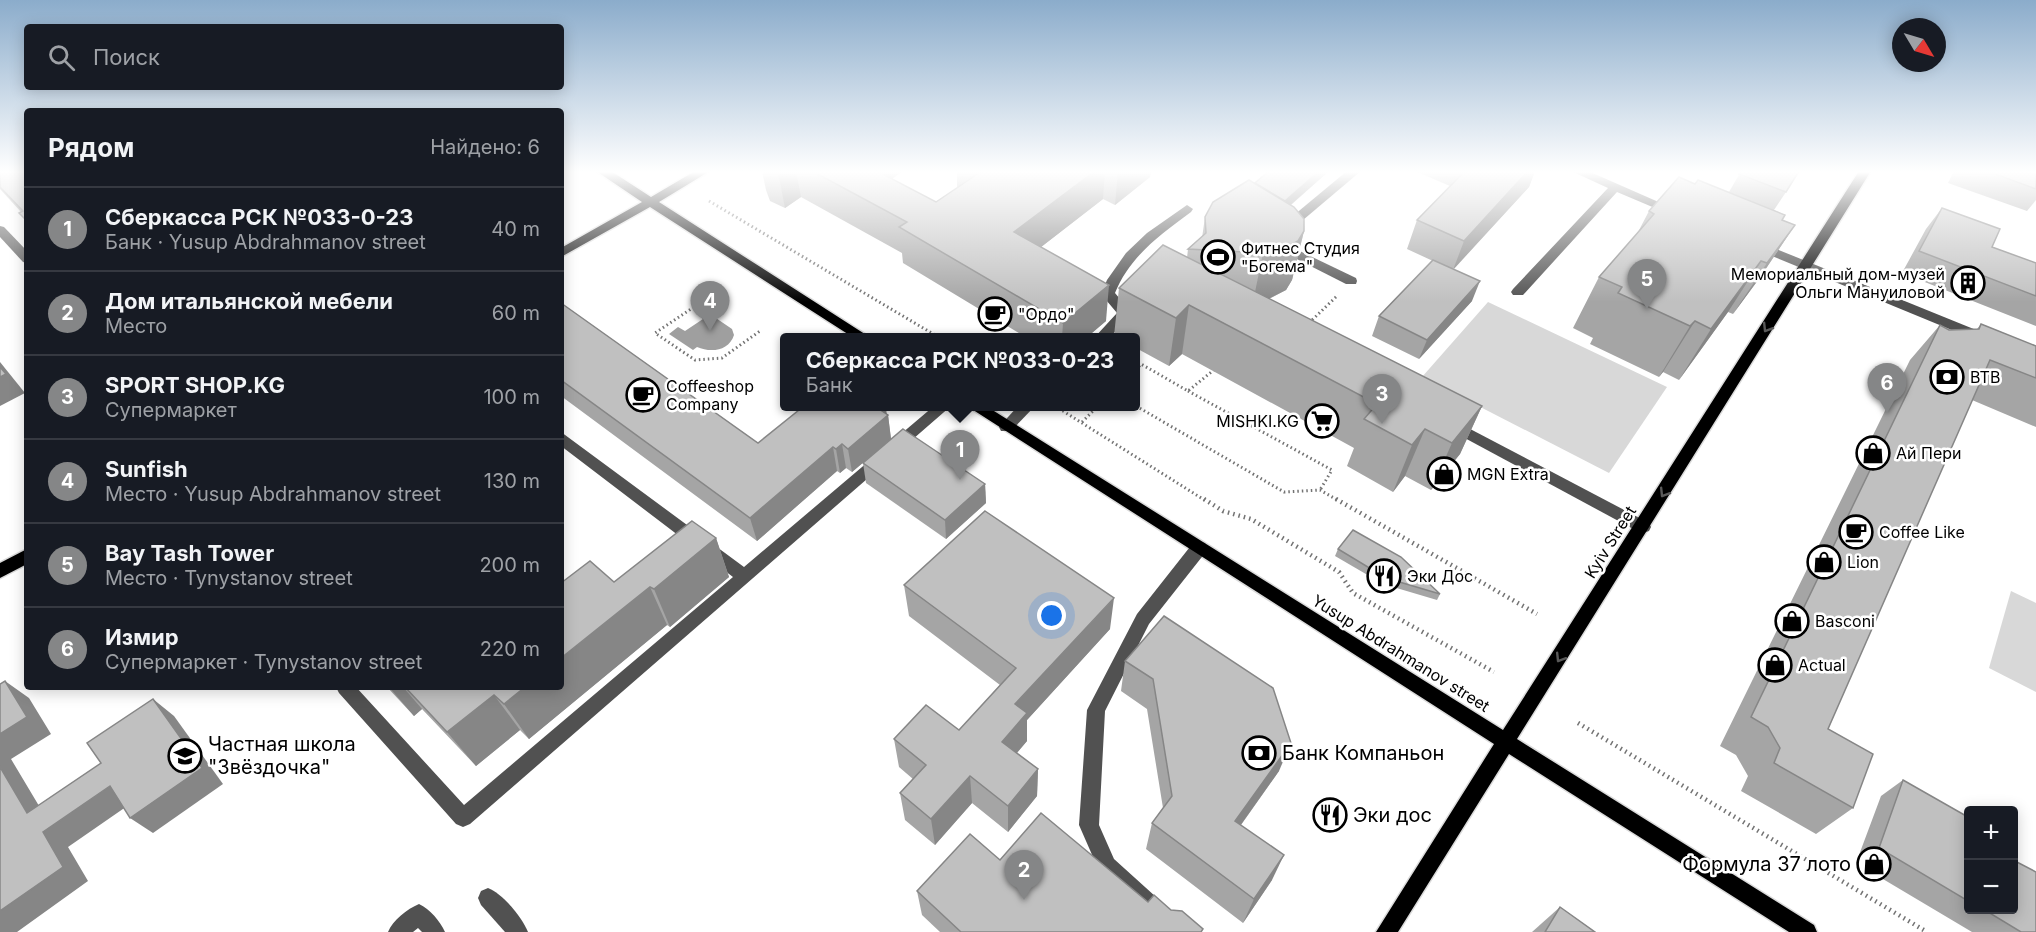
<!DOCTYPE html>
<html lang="ru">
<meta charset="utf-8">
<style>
:root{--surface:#171b24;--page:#242831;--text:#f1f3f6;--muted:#9ea1a6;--line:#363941;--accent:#858687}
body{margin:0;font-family:Inter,sans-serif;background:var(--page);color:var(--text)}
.controls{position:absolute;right:18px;bottom:18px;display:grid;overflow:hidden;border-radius:6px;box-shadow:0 3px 15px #0003}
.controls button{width:54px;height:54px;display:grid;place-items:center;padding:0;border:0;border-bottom:2px solid var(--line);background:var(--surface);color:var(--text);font:30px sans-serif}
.compass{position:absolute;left:1892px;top:18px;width:54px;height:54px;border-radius:50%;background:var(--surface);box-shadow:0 3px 15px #0003;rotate:128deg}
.you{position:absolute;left:1052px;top:616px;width:21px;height:21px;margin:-15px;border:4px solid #fff;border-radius:50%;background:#1a73e8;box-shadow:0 0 0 9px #1a73e833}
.badge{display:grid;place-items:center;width:39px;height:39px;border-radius:50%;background:var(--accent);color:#fff;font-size:20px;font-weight:700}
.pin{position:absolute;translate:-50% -50px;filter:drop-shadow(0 2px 3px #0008)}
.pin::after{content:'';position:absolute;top:32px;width:21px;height:18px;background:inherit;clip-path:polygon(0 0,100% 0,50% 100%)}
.popup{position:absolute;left:780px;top:333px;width:360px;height:78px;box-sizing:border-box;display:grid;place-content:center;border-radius:6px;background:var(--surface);filter:drop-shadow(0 2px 4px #0005);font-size:20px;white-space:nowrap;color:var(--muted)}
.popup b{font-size:22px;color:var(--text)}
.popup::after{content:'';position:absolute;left:50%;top:100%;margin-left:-12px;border:12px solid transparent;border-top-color:var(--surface)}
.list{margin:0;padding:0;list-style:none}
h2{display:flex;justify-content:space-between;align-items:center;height:78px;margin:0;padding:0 24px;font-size:26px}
h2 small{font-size:20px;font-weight:400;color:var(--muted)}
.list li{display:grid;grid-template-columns:39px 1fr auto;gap:18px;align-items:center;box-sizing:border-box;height:84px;padding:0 24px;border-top:2px solid var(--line)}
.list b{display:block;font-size:22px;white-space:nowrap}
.list p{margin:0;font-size:20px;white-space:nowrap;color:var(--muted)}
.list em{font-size:20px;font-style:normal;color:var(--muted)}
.icon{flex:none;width:33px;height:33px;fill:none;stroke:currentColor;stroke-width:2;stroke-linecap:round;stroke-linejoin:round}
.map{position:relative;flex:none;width:2036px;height:932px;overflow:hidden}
.search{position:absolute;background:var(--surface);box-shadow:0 3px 15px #0003;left:24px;top:24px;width:540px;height:66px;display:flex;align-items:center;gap:15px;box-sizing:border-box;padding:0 21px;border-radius:6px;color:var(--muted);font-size:22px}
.panel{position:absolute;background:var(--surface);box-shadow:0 3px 15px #0003;left:24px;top:108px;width:540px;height:582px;border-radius:6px}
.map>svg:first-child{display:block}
.green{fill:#d8d8d8}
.water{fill:#9f9f9f}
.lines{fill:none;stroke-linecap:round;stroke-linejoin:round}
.major-casing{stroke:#dbdbdb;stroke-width:3}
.path-far1{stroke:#737373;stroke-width:3;stroke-dasharray:1.5 3;stroke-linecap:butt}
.path{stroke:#737373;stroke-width:4.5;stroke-dasharray:1.5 4;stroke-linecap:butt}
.minor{fill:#515151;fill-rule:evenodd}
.major{fill:#000;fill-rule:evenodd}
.wall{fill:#a5a5a5}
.shaded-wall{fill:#868686}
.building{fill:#c0c0c0;stroke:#868686;stroke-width:1.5}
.oneway{stroke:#595959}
.labels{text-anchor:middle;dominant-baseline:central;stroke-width:5;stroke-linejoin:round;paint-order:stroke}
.poi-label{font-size:16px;fill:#000;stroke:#fff;text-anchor:start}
.street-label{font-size:16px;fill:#000;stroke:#fff}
.near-poi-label{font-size:20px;fill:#000;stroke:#fff;text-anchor:start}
</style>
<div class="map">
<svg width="2036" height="932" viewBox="0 0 2036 932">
<rect width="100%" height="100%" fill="#fff"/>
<g class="green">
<path d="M1488,302L1667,387L1609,473L1422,377Z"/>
<path d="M2011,591L2036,603V692L1989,668Z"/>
</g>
<path class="water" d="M704,310L732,329L734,335C729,351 711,353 697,347L693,350L669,334L678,327L685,331L703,319L697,314Z"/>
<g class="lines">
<g class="major-casing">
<g id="major">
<path d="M596,171H611L651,197L695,171H710L659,202L871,338H854L650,207L561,257V248L642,202Z"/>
<path d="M1859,171H1871L1517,739L1814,925L1817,932H1789L1509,754L1398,932H1376L1494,744L967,406H986L1503,730Z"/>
<path d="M27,549V564L0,578V563Z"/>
</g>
</g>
<g class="path-far1">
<path d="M709,201L940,338"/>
<path d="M709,297L655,333L695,360L722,358L760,331"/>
<path d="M1309,323L1338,295"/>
<path d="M1136,370L1141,364L1188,391L1215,369"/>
<path d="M1188,391L1332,470L1320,490"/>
<path d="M1055,406L1206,501"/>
<path d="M1136,406L1284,492L1320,490L1339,501"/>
<path d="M1082,422L1098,406"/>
</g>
<g class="path">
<path d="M1204,499L1223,511L1251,519L1339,572L1353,593L1494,672"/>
<path d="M1336,499L1537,614"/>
<path d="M1578,723L1927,932"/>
</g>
<g class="minor">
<path d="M1347,171H1361L1290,231H1282L1280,228L1282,225Z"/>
<path d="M1571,171H1588L1679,211L1677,214H1669L1617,192L1523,295H1513L1511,292L1513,289L1608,188Z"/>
<path d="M1187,205L1193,209L1191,212C1160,235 1130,256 1115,293L1125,305H1135L1137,308L1135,311L1109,338H1094L1117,313L1101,294L1107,280L1126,253L1147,233Z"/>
<path d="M0,226L4,227L27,251V263L23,262L0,237Z"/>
<path d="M1281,242L1356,278L1357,281L1356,284H1346L1277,249L1275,246L1277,243Z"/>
<path d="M1759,242L1986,334L1988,337L1981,342L1976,340L1755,249L1753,246L1755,243Z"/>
<path d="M934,406H951L470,824L463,827L456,824L339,693L336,687H356L464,805L733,577L561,446V432L744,567Z"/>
<path d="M1018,406H1035L1011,431H1001L999,427Z"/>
<path d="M1453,420L1649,523L1651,527L1649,531L1643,533L1637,531L1448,429L1446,425L1448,421Z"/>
<path d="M1199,542L1205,543L1207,548L1205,553L1149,624L1105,711L1099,825L1114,859L1187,925L1190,932H1165L1100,873L1079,825L1087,710L1137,614L1193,543Z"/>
<path d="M488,888C503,894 522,917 528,932H505L481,905L478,898L481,891Z"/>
<path d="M419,904C430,909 440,921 445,932H422L418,928L413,932H388C393,920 407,909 419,904Z"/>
</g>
<use href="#major" class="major"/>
</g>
<g class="wall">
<path d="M0,171H27V222L19,213L21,212L0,189Z"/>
<path d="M762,171H903L892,179L936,202L957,188V171H1151L1150,177L1115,205L1103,199L1041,247L1106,321L1086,338H1027L903,263L902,253L801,197L785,208L770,201L766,190Z"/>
<path d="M1267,171H1329L1291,205L1304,231L1292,280L1286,290L1269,299L1482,406L1460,454L1431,490L1405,476L1393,492L1347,466L1354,448L1182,354L1169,366L1136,348V338H1117L1114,336L1119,288L1187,258L1188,249L1202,238L1205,217L1255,183L1267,173Z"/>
<path d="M1415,171H1535L1529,187L1453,269L1472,301L1419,359L1372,336L1379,316L1433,261L1407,249L1417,220L1450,186Z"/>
<path d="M1737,171H1800L1774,210L1785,215L1782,220L1795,225L1761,276L1733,314L1728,312L1679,380L1663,372L1659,377L1590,344L1593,338L1573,328L1599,277L1637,234L1649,211L1695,184L1729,192L1740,173Z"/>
<path d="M1954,171H2036V200L2027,211L1948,183Z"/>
<path d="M1942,208L1992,247L2036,263V326L1902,273L1926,229Z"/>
<path d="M561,303L758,443L887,414L888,415L891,439L852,472L846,468L840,473L837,471L757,541L561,396Z"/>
<path d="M1981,324L2036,346V427L1972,400L1828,729L1853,808L1816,834L1741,791L1748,776L1736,755L1720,746L1910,360L1940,325L1949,330L1977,329Z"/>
<path d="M863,463L985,484L986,503L946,539L866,483Z"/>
<path d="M716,538L729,577L670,627L667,625L529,739L520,730L476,766L422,709L414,716L387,687H561L614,582Z"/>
<path d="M1338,549L1440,594L1437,600L1383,584L1335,556Z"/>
<path d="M904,585L1110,629L1027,720V741L1017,753L1038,769L1037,796L1008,832L972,803L935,845L905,820L900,793L913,779L899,767L894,739L959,730L1000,685L909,616Z"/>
<path d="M1164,616L1279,771L1241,825L1272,880L1243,923L1146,849L1152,823L1163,808L1147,709L1121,691L1125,661Z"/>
<path d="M1903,780L1968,817V909H2013L2036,932H1972L1856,863L1881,796Z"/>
<path d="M1000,860L1148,902L1171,910L1202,932H940L922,915L917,891Z"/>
<path d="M1560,907L1595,932H1532Z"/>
</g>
<g class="shaded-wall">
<path d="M779,171H796L801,197L785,208L778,172Z"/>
<path d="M861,171H903L864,198Z"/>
<path d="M1095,171H1105L1103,199L1014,268V232Z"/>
<path d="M1118,171H1151L1150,177L1115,205Z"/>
<path d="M1319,171H1329L1257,234L1259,224Z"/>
<path d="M1528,171H1535L1529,187L1453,270L1464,241Z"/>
<path d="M1795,225L1761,276L1733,314L1767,263Z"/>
<path d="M1304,231L1292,280L1286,290L1268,299L1253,302L1263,253Z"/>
<path d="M1761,261L1728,312L1679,380L1711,329Z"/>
<path d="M1480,281L1472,301L1419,359L1427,340Z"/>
<path d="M1109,285L1106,321L1086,338H1062L1063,323Z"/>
<path d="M1189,305L1182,354L1169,366L1176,318Z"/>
<path d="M1695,321L1663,372L1659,377L1690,326Z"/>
<path d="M0,362L25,393L0,406Z"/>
<path d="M1482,406L1460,454L1431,490L1452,443Z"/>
<path d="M886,408L887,416L888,415L891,439L852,472L848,449Z"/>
<path d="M1425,429L1405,476L1393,492L1412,445Z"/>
<path d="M842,444L846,468L840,473L836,449Z"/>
<path d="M833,447L837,471L757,541L750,518Z"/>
<path d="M985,484L986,503L946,539L945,520Z"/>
<path d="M716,538L729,577L670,627L654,589Z"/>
<path d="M650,587L667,625L529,739L504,704L525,687H561V658Z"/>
<path d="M1114,598L1110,629L1027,720V741L1002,770V742L1015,704Z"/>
<path d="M5,681L29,698L51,734L11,759L51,826L110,786L133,802L68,847L88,881L17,932H0V911L27,813L0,767V734Z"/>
<path d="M389,687H403L422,709L414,716Z"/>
<path d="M494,695L520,730L476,766L447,732Z"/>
<path d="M153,699L174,716L223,784L153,833L130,818Z"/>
<path d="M1291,743L1279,771L1225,847L1235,821Z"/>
<path d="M1038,769L1037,796L1008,832V806Z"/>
<path d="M970,776L972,803L935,845L931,819Z"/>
<path d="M1284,855L1272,880L1243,923L1254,899Z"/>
</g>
<g class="building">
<path d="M0,171H27V221L19,213L23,211L0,187Z"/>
<path d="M812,171H877L936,202L982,171H1095L1014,232L1109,285L1063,323L899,227L907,222Z"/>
<path d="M1269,171H1319L1285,201L1255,183Z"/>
<path d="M1465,171H1528L1464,241L1417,220Z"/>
<path d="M1741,171H1799L1786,192L1739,174Z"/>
<path d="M1987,171H2036V189Z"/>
<path d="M1679,177L1695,184L1698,180L1785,215L1782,220L1795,225L1767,263L1761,261L1711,329L1695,321L1690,326L1618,293L1622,287L1599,277L1654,214L1649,211Z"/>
<path d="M1249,180L1294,207L1304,219V231L1298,241L1279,251L1263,253L1188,249L1206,233L1205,217L1213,202Z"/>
<path d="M1942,208L2000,229L1992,247L2036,263V296L1919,251Z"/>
<path d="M1163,245L1482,406L1452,443L1425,429L1412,445L1364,419L1377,404L1189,305L1176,318L1119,288Z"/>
<path d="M1433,260L1480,281L1427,340L1379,316Z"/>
<path d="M561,303L758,443L804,406H884L886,408L882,411L888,415L848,449L842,444L836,449L833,447L750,518L561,380Z"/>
<path d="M1981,324L2036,346V378L1990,360L1828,729L1873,754L1853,808L1774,763L1780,748L1768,727L1751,717L1940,325L1949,330L1979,329Z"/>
<path d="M0,367L6,374L0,377Z"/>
<path d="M903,429L985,484L945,520L863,463Z"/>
<path d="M985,511L1114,598L1015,704L1027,713L1002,742L1038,769L1008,806L970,776L931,819L900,793L926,765L894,739L926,705L959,730L1016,668L904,585Z"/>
<path d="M692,521L716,538L654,589L650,587L561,658V583L590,561L614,582Z"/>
<path d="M1353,530L1401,557L1440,594L1386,578L1338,549Z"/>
<path d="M1164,616L1273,688L1291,743L1235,821L1284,855L1254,899L1152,823L1172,796L1153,679L1125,661Z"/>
<path d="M5,681L27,717L0,734V684Z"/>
<path d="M405,687H525L504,704L494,695L447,732Z"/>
<path d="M153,699L202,768L130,818L110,786L43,832L63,867L0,911V767L27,813L101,763L87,743Z"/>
<path d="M1903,780L1968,817V901L1879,848Z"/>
<path d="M1041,813L1148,902L1154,895L1171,910L1182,911L1203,929L1201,932H961L917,891L970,834L1000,860Z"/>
<path d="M2013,860L2036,872V932H2021L1983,909H2013Z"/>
<path d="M1560,907L1595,932H1545Z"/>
</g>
<defs><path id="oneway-chevron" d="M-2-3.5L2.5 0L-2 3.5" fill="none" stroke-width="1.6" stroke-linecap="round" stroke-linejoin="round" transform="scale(1.5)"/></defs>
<g class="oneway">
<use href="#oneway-chevron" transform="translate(1767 328) rotate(122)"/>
<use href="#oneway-chevron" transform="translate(1664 493) rotate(122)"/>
<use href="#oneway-chevron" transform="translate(1560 658) rotate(122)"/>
</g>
<linearGradient id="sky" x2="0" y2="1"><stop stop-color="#8baccb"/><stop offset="0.57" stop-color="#fff"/><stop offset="1" stop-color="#fff" stop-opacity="0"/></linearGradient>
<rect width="2036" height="302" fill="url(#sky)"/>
<defs>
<g id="stadium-ring" transform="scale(1.725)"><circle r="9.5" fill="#fff" stroke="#000" stroke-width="1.5"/><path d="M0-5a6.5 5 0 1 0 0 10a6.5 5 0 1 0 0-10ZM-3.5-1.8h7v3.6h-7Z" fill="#000"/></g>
<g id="building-ring" transform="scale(1.725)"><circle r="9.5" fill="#fff" stroke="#000" stroke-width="1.5"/><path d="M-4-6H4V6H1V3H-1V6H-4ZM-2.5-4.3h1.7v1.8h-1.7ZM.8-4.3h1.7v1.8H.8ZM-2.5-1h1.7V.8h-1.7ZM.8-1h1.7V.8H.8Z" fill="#000"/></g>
<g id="cafe-ring" transform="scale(1.725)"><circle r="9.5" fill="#fff" stroke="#000" stroke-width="1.5"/><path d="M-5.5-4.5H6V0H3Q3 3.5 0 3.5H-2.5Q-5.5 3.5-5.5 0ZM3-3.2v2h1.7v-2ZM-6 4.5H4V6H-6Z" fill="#000"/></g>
<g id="bank-ring" transform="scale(1.725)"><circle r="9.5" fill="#fff" stroke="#000" stroke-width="1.5"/><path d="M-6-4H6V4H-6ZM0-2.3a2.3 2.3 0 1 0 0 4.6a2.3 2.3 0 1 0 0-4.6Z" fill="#000"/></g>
<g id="supermarket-ring" transform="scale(1.725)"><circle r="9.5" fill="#fff" stroke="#000" stroke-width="1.5"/><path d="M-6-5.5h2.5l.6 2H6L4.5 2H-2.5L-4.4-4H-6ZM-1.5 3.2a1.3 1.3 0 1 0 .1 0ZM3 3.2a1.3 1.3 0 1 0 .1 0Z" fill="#000"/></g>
<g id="shop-ring" transform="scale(1.725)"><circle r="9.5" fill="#fff" stroke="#000" stroke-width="1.5"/><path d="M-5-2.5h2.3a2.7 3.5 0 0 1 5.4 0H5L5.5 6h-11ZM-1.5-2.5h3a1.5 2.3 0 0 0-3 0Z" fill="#000"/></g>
<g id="restaurant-ring" transform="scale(1.725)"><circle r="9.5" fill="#fff" stroke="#000" stroke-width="1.5"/><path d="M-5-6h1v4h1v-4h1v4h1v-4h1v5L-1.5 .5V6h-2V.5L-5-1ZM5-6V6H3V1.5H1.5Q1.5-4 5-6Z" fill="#000"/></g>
<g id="school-ring" transform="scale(1.725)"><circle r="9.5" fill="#fff" stroke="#000" stroke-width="1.5"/><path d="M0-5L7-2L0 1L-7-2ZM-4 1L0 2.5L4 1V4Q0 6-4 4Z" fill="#000"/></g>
</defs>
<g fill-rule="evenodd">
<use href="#stadium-ring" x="1218" y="257"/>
<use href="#building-ring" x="1968" y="283"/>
<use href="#cafe-ring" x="995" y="314"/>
<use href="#bank-ring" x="1947" y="377"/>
<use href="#cafe-ring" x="643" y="395"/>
<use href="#supermarket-ring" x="1322" y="421"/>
<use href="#shop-ring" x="1873" y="453"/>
<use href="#shop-ring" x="1444" y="474"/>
<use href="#cafe-ring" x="1856" y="532"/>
<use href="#shop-ring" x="1824" y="562"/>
<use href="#restaurant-ring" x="1384" y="576"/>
<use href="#shop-ring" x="1792" y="621"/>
<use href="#shop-ring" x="1775" y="665"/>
<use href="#bank-ring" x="1259" y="753"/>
<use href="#school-ring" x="185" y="756"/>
<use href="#restaurant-ring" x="1330" y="815"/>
<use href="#shop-ring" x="1874" y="864"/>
</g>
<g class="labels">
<g class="poi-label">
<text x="1241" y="248">Фитнес Студия<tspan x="1241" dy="18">"Богема"</tspan></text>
<text x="1945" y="274" text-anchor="end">Мемориальный дом-музей<tspan x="1945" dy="18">Ольги Мануиловой</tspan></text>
<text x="1018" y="314">"Ордо"</text>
<text x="1970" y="377">BTB</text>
<text x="666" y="386">Coffeeshop<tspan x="666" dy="18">Company</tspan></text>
<text x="1299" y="421" text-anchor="end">MISHKI.KG</text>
<text x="1896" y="453">Ай Пери</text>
<text x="1467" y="474">MGN Extra</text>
<text x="1879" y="532">Coffee Like</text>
<text x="1847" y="562">Lion</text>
<text x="1407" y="576">Эки Дос</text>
<text x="1815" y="621">Basconi</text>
<text x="1798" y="665">Actual</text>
</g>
<g class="street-label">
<text transform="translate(1610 542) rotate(-58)">Kyiv Street</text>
<text transform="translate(1401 653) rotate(32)">Yusup Abdrahmanov street</text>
</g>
<g class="near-poi-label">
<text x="208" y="744">Частная школа<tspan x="208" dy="23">"Звёздочка"</tspan></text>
<text x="1282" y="753">Банк Компаньон</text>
<text x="1353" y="815">Эки дос</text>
<text x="1851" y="864" text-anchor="end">Формула 37 лото</text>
</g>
</g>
</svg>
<div class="controls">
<button>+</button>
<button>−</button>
</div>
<svg class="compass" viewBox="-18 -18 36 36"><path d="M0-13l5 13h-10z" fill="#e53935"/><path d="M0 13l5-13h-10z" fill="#9ea1a6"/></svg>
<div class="you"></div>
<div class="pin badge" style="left:960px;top:480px">1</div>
<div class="popup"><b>Сберкасса РСК №033-0-23</b>Банк</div>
<div class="pin badge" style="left:1024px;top:900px">2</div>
<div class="pin badge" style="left:1382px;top:424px">3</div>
<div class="pin badge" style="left:710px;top:331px">4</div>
<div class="pin badge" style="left:1647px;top:309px">5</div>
<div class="pin badge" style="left:1887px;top:413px">6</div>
<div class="search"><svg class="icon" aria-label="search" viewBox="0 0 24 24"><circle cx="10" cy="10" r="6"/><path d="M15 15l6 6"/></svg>Поиск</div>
<section class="panel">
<h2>Рядом<small>Найдено: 6</small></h2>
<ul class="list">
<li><span class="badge">1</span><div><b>Сберкасса РСК №033-0-23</b><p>Банк · Yusup Abdrahmanov street</p></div><em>40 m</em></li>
<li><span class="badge">2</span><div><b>Дом итальянской мебели</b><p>Место</p></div><em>60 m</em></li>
<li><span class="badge">3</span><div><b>SPORT SHOP.KG</b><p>Супермаркет</p></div><em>100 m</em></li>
<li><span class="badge">4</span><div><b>Sunfish</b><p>Место · Yusup Abdrahmanov street</p></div><em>130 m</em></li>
<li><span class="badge">5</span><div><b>Bay Tash Tower</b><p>Место · Tynystanov street</p></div><em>200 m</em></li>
<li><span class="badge">6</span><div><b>Измир</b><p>Супермаркет · Tynystanov street</p></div><em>220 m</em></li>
</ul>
</section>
</div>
